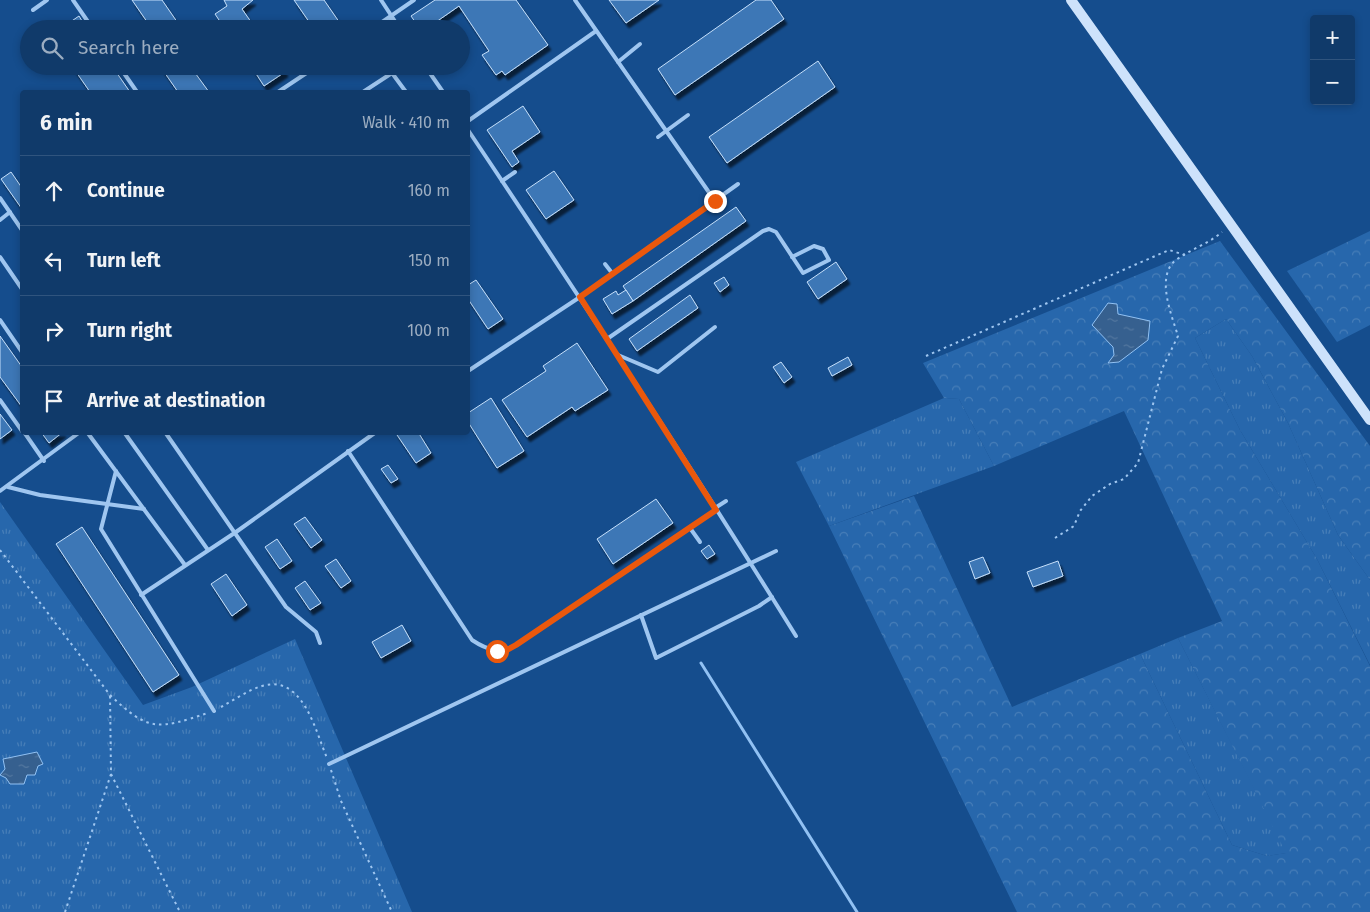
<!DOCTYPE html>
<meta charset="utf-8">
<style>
:root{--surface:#103a6a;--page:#194170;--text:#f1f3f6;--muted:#9cadc1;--line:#30547e}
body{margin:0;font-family:"Fira Sans",sans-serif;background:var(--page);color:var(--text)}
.controls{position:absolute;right:15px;top:15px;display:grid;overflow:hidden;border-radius:5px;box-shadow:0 2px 8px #0003}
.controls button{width:45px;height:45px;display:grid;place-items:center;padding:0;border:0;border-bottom:1px solid var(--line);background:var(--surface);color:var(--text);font:25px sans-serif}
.stop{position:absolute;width:15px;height:15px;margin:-11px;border:4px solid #ea580c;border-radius:50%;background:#fff}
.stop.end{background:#ea580c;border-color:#fff;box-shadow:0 1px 5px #0008}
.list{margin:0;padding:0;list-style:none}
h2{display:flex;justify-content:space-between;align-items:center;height:65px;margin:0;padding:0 20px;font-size:21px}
h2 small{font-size:16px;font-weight:400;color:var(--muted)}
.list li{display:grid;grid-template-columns:32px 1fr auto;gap:15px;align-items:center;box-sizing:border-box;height:70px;padding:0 20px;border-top:1px solid var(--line)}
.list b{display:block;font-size:19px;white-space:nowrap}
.list em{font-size:16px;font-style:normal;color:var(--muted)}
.icon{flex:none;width:28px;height:28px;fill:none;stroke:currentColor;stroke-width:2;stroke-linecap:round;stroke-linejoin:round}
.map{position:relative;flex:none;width:1370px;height:912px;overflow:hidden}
.search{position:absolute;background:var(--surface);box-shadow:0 2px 8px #0003;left:20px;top:20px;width:450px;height:55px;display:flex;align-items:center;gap:12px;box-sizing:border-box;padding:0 18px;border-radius:28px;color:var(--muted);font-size:19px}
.panel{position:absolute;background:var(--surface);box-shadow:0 2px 8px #0003;left:20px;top:90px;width:450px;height:345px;border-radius:5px}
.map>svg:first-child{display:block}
.grass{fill:url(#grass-tufts)}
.forest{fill:url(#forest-crowns)}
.water{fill:url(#water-ripples);stroke:#91c1f3}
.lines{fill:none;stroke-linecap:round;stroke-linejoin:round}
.stream{stroke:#91c1f3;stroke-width:3}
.building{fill:#3d77b6;stroke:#c6e0fb;filter:url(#shadow)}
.path{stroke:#9fc6f0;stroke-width:2;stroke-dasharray:2.5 4;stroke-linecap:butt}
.lane{stroke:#9fc6f0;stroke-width:4}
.secondary{stroke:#cde2fb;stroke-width:10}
.route{stroke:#ea580c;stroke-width:6}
</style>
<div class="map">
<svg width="1370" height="912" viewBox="0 0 1370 912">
<defs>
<pattern id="grass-tufts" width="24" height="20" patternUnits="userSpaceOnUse" patternTransform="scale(1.25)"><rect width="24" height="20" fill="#2767ac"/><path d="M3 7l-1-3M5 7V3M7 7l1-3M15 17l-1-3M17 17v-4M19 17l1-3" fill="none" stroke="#477eb8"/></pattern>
<pattern id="forest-crowns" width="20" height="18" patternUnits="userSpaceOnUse" patternTransform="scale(1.25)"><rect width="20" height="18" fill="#2767ac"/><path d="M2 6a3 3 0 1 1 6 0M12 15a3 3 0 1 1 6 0" fill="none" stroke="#477eb8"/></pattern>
<pattern id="water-ripples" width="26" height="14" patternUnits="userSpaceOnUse" patternTransform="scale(1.25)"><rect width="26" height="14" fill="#36608f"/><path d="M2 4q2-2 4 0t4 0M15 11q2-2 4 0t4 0" fill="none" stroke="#5478a0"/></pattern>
<filter id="shadow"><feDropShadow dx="3" dy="5" stdDeviation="1" flood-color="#0009"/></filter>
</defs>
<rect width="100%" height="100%" fill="#154d8d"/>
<g class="grass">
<path d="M1226,319L1252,356L1288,423L1338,535L1370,580V665L1317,559L1240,430L1195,338Z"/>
<path d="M944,398L959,399L994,466L829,526L796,462Z"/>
<path d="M0,502L143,705L192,687L295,639L412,912H0Z"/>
<path d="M1178,638L1287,853L1267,856L1232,845L1140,654Z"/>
</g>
<g class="forest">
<path d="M1370,231V325L1337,342L1287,271Z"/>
<path d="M1220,241L1370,446V580L1338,535L1288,423L1252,356L1226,319L1195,338L1240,430L1317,559L1370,666V912H1017L829,526L914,496L1012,707L1140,654L1232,845L1267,856L1286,853L1178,638L1222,621L1124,411L994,466L959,399L944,398L923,363Z"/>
</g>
<g class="water">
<path d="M1108,303L1117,304L1118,314L1150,321L1148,340L1119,362L1108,363L1114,355L1113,347L1092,325Z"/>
<path d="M37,752L43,764L38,766L35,775H27L24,784H10L6,778L0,775L5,769L3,759Z"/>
</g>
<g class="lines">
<path class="stream" d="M701,663L857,912"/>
</g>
<g class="building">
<path d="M132,0H162L182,29H152Z"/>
<path d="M224,0H253L242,9L256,29H225L215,14L227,6Z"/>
<path d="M294,0H324L344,29H314Z"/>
<path d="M435,0H516L548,45L505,75L502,71L496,75L482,55L489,51L459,6L426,29H420L411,16Z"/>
<path d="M609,0H659L626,23Z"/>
<path d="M756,0H771L784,19L675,95L658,69Z"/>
<path d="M79,16L87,29H60Z"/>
<path d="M818,61L835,87L727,163L709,137Z"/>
<path d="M72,66H112L130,92H90Z"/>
<path d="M160,66H190L209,92H178Z"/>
<path d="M251,66H282L285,72L264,86Z"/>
<path d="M523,106L540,132L512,151L519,162L512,167L487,130Z"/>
<path d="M554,171L574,200L546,219L526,190Z"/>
<path d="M11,172L22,188V209L1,179Z"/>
<path d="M736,207L746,221L633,301L623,286Z"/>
<path d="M836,262L847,279L818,299L807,282Z"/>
<path d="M724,277L729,285L720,292L714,283Z"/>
<path d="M476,280L503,319L488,329L468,299V285Z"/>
<path d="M626,290L633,301L612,314L603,299L616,291L618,295Z"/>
<path d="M690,295L698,308L637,351L629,339Z"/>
<path d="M0,336L22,367V407L0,377Z"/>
<path d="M577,343L608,390L575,411L572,407L527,437L502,400L546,371L543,366Z"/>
<path d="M848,357L852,365L832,376L828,368Z"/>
<path d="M781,362L792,377L784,383L773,367Z"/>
<path d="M491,398L524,451L497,468L468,422V413Z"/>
<path d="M0,414L12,430L0,439Z"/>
<path d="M41,432H63L49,443Z"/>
<path d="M395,432H418L431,453L416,463Z"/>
<path d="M388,465L398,479L391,483L381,469Z"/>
<path d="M656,499L673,523L613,564L597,539Z"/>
<path d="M305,517L322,540L311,548L294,524Z"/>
<path d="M82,527L179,675L153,692L56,544Z"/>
<path d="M277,539L292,561L280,569L265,547Z"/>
<path d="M709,545L715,554L707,559L701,551Z"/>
<path d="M983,557L990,573L975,579L969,562Z"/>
<path d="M336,559L351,581L341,588L325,566Z"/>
<path d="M1058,561L1063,576L1033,587L1027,572Z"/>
<path d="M226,574L247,605L232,616L211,584Z"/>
<path d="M305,581L321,603L310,610L295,588Z"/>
<path d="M402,625L411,641L381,658L372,642Z"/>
</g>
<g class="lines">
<g class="path">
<path d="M926,356L1169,250L1185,255"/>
<path d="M1055,538L1074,526L1080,511L1092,496L1110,484L1124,479L1138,463L1162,369L1178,336C1172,316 1155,276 1176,260C1191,249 1208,244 1222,232"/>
<path d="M0,550L110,695C150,733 158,729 208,713"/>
<path d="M221,707C234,700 248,690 262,686C303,674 315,730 327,758"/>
<path d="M331,770L341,801L392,912"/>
<path d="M111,774L180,912"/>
<path d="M65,912L111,774L110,695"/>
</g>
<g class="lane">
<path d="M73,0L93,29"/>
<path d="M381,0L400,29"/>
<path d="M575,0L715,201"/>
<path d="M33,10L47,0"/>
<path d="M391,15V29"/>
<path d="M372,29L414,0"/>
<path d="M618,62L640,44"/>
<path d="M119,66L137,92"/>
<path d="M425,66L443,92"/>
<path d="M392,73L406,92"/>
<path d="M278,92L317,66"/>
<path d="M363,92L392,73V66"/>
<path d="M468,121L596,31"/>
<path d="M468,130C580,297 690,465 796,636"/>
<path d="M658,137L688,115"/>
<path d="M502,181L515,172"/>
<path d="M0,198L22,230"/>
<path d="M0,220L10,212"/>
<path d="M0,257L22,289"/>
<path d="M605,264L612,273"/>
<path d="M0,320L22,352"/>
<path d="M607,339L763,231L769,229L776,232L803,273L829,260L823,249L814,246L792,257"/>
<path d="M618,355L658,372L715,327"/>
<path d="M468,371L580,297L738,184"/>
<path d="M0,400L22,431"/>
<path d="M24,432L44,461"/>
<path d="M87,432L185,565"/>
<path d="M124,432L208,550"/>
<path d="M165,432L286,607L316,632L320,643"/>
<path d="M348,451L472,640C487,650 500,654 516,645L716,510"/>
<path d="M116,471L101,529L214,711"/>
<path d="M8,487L40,495L144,509"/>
<path d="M0,491L80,432"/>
<path d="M715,508L726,501"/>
<path d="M690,528L700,542"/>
<path d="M141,595L236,532L376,432"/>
<path d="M641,615L656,658L759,606L772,597"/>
<path d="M329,764L776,551"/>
</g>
<path class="secondary" d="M1071,0L1370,420"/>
</g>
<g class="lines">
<path class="route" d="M497,651L507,650L516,645L716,510L580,297L715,201"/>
</g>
</svg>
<div class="controls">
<button>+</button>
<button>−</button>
</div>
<div class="stop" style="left:497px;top:651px"></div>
<div class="stop end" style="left:715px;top:201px"></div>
<div class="search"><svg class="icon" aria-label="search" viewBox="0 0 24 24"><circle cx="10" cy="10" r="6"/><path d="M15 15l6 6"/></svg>Search here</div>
<section class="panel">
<h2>6 min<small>Walk · 410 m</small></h2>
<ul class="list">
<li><svg class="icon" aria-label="ahead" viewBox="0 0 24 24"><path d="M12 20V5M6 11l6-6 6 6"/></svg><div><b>Continue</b></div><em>160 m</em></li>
<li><svg class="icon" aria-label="left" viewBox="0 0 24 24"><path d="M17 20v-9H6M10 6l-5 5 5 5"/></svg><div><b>Turn left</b></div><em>150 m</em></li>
<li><svg class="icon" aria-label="right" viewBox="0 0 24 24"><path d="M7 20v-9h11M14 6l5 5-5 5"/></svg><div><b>Turn right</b></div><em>100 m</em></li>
<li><svg class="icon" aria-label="arrive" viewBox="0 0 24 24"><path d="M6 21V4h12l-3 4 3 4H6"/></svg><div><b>Arrive at destination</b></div></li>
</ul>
</section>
</div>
